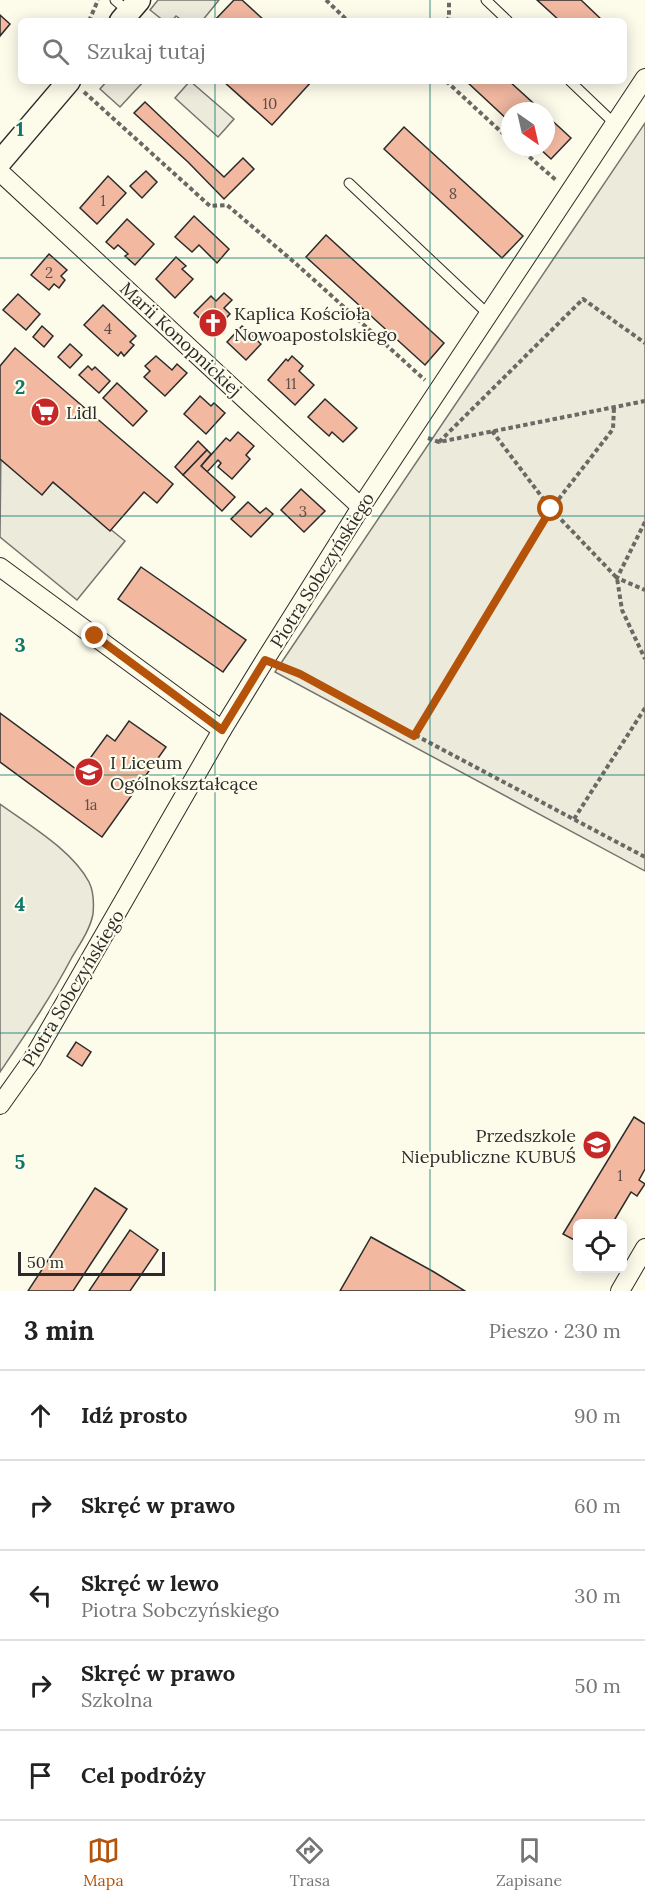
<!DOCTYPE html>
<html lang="pl">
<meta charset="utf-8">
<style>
:root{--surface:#fff;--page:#f2f2f2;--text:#222;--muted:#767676;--line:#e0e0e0;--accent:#b45309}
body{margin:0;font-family:Lora,serif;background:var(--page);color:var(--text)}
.controls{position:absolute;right:18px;bottom:18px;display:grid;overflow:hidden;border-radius:9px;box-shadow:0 3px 15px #0003}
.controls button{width:54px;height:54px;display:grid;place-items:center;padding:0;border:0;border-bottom:2px solid var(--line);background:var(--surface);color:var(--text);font:30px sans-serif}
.compass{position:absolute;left:501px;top:102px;width:54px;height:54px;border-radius:50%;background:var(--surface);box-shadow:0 3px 15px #0003;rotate:146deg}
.scale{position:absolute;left:18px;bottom:15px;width:147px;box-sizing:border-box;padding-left:6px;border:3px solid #2b2b2b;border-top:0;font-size:16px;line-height:21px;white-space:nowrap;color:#2b2b2b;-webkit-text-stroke:4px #fdfbea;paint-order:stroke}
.stop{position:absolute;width:18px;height:18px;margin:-14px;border:4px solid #b45309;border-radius:50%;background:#fff}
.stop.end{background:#b45309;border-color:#fff;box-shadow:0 2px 6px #0008}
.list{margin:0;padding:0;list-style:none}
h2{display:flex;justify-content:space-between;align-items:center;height:78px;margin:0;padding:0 24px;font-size:26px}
h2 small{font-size:20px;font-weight:400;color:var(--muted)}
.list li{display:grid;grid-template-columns:39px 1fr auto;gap:18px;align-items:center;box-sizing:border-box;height:90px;padding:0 24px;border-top:2px solid var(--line)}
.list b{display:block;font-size:22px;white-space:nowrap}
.list p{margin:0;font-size:20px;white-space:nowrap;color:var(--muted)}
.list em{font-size:20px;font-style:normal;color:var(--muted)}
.icon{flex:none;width:33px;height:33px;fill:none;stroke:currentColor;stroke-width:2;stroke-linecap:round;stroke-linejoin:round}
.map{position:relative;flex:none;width:645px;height:1291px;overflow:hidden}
.search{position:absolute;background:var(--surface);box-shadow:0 3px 15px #0003;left:18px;right:18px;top:18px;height:66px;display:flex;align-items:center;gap:15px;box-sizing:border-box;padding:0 21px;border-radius:9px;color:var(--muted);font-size:22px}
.sheet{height:528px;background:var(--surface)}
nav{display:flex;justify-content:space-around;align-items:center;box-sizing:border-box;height:84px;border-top:2px solid var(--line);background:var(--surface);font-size:16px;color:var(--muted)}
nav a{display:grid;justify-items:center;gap:3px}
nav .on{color:var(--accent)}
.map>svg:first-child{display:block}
.green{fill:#ecebdb;stroke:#74746e;stroke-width:1.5}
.parking{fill:#eceadb;stroke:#74746e;stroke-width:1.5}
.building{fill:#f2b8a0;stroke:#2b2b2b;stroke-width:1.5}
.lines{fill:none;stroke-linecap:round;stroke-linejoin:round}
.service-casing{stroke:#2b2b2b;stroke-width:11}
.minor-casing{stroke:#2b2b2b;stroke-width:20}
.tertiary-casing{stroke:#2b2b2b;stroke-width:25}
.path{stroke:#6a6964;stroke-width:4;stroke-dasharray:4.5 3;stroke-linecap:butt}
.service{stroke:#fdfbea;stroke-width:9}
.minor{stroke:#fdfbea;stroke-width:18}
.tertiary{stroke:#fdfbea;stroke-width:22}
.route{stroke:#b45309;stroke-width:8}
.grid{fill:none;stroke:#0f766e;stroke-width:1.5;stroke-opacity:0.55}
.labels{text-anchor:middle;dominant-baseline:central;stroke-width:4.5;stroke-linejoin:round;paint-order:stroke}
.number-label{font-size:15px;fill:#5d4e48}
.poi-label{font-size:18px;fill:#2b2b2b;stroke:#fdfbea;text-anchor:start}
.street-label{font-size:18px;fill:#2b2b2b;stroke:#fdfbea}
.grid-label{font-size:20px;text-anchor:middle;font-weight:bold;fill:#0f766e;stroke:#fdfbea;stroke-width:4.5;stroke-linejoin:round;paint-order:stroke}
</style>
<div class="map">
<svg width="645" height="1291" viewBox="0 0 645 1291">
<rect width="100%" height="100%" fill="#fdfbea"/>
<g class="green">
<path d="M645,123V871L275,672Z"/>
<path d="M0,804C29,825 72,850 89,882C94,892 94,903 93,914C90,930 79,945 71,959C50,999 25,1035 0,1072Z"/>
</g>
<g class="parking">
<path d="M158,0H219L202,21H183L176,16L172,21H164L150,10Z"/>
<path d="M107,81H144L120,107L100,89Z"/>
<path d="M190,81L234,119L218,137L175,98Z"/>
<path d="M1,440L125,541L77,600L0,537Z"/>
</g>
<g class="building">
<path d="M234,0H242L265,21H214Z"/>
<path d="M537,0H581L602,20L560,21Z"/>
<path d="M0,15L10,24L0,36Z"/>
<path d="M223,81H312L272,125Z"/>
<path d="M466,81H509L542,111H510V122Z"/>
<path d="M145,102L224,177L243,158L254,169L224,199L188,162L134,113Z"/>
<path d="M546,115L571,138L551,159L538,147H546Z"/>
<path d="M404,127L523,236L502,258L384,149Z"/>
<path d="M146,171L157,182L142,198L130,186Z"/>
<path d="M108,176L126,193L97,224L80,208Z"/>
<path d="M194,216L229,249L217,263L199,245L192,252L175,237Z"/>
<path d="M127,219L154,244L135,265L125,256L128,254L118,245L114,249L106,242Z"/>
<path d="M326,235L444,343L425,365L306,257Z"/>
<path d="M49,254L67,270L61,276L65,280L59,288L54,284L49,290L31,275Z"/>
<path d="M176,257L186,266L182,269L193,279L175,298L156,279Z"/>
<path d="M224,293L232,300L224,308L230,314L213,331L194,313L211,296L216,301Z"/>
<path d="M18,294L40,314L26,330L3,310Z"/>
<path d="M103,305L136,336L130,342L134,345L124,356L121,352L118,356L84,325Z"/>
<path d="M42,326L53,336L44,347L33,337Z"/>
<path d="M242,326L261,344L246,360L227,342Z"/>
<path d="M70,344L82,355L70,368L58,357Z"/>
<path d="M15,348L173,484L157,503L144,492L110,531L53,482L42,495L0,459V366Z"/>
<path d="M156,356L172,370L177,364L187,373L165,396L144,377L150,371L145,366Z"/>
<path d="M292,356L303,366L299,371L314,385L295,405L268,380L286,359L288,361Z"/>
<path d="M88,366L92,370L95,367L110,381L99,393L79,375Z"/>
<path d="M117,383L147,411L133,426L103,398Z"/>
<path d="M200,396L211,406L214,403L225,413L206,434L184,414Z"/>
<path d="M325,399L357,428L343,442L332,432L329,436L308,417Z"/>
<path d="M238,432L254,446L246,455L250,459L232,479L218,467L221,463L218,460L207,472L201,466L226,438L230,441Z"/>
<path d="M198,441L207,450L183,475L175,467Z"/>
<path d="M207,450L211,454L201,466L235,497L222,511L183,475Z"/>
<path d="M301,489L325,511L304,532L281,510Z"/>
<path d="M248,502L260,513L266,508L273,514L251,537L231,519Z"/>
<path d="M141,567L246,640L223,672L118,599Z"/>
<path d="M0,713L80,772L107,735L115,741L129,721L166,747L102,837L0,762Z"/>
<path d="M76,1042L91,1052L82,1066L67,1056Z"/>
<path d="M634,1117L645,1124V1169L639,1180L645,1184L637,1196L631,1192L612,1224H578V1242L563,1234Z"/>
<path d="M95,1188L127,1209L90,1265L73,1291H28Z"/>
<path d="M130,1230L158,1250L130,1291H89Z"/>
<path d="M371,1237L434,1272L465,1291H340Z"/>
</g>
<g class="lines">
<g class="service-casing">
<g id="service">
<path d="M115,0L129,12"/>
<path d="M486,0L508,21"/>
<path d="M570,81L615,124"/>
<path d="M349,183L489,315"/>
</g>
</g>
<g class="minor-casing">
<g id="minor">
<path d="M0,172L361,507"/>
<path d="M0,567L222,730"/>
<path d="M0,1105L32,1060L222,730L265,660L361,507L645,78"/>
<path d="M620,1291L645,1248"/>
</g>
</g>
<g class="tertiary-casing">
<g id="tertiary">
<path d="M121,21L139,0"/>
<path d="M0,162L69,81"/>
</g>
</g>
<g class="path">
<path d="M326,0L348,21"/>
<path d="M89,21L98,0"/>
<path d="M446,21L449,18V0"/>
<path d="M446,81L510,140"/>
<path d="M84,92L210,206L227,205L294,262L425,380"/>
<path d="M518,147L557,181"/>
<path d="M492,431L551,509L617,578L622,610L645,659"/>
<path d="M428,438L439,442L645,401"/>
<path d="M439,442L583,299L645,343"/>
<path d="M645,522L617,578L645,590"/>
<path d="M282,667L300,674L645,857"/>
<path d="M414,736L551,509L613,429L614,407"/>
<path d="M574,819L645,708"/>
</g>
<use href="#service" class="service"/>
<use href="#minor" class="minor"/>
<use href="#tertiary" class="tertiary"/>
</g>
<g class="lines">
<path class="route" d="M95,636L222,730L265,660L300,674L414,736L551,509"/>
</g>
<path class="grid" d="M215,0V21M430,0V21M215,81V1291M430,81V1291M0,258H645M0,516H645M0,775H645M0,1033H645"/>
<defs>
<g id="church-disc" transform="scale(1.5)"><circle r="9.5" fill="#c62828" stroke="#fdfbea"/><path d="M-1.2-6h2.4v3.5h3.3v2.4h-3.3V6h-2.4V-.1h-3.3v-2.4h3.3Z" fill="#fff"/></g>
<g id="supermarket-disc" transform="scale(1.5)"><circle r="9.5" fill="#c62828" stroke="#fdfbea"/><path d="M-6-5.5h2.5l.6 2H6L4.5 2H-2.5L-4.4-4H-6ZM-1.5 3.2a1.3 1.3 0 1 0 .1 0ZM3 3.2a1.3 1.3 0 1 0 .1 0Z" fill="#fff"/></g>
<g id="school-disc" transform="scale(1.5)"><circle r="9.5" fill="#c62828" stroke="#fdfbea"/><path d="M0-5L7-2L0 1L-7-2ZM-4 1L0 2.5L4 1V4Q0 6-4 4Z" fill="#fff"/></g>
</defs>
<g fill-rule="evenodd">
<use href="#church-disc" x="213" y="323"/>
<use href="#supermarket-disc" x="45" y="412"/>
<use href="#school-disc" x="89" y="772"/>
<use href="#school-disc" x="597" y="1145"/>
</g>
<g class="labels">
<g class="number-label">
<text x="270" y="103">10</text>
<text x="453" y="193">8</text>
<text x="103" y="200">1</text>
<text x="49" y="272">2</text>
<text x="108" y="328">4</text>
<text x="291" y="383">11</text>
<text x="303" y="511">3</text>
<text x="91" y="804">1a</text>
<text x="620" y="1175">1</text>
</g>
<g class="poi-label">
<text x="234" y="313">Kaplica Kościoła<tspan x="234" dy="21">Nowoapostolskiego</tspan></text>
<text x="66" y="412">Lidl</text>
<text x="110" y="762">I Liceum<tspan x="110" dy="21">Ogólnokształcące</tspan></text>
<text x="576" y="1135" text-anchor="end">Przedszkole<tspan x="576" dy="21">Niepubliczne KUBUŚ</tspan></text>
</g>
<g class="street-label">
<text transform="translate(181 339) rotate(43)">Marii Konopnickiej</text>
<text transform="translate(322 570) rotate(-58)">Piotra Sobczyńskiego</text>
<text transform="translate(73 988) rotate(-59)">Piotra Sobczyńskiego</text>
</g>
</g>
<g class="grid-label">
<text x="20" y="136">1</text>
<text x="20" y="394">2</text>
<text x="20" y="652">3</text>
<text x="20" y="911">4</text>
<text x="20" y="1169">5</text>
</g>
</svg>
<div class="controls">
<button><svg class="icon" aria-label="locate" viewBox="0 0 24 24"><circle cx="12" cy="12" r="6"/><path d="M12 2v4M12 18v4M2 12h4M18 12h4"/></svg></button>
</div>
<svg class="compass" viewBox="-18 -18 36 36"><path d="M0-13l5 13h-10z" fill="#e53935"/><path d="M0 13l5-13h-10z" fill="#767676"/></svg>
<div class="scale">50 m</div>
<div class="stop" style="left:551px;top:509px"></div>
<div class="stop end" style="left:95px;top:636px"></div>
<div class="search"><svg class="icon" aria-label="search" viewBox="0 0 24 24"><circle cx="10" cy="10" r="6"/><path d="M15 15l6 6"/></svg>Szukaj tutaj</div>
</div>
<section class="sheet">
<h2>3 min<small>Pieszo · 230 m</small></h2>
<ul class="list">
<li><svg class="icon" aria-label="ahead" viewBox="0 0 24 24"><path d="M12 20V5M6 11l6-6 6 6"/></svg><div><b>Idź prosto</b></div><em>90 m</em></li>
<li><svg class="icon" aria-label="right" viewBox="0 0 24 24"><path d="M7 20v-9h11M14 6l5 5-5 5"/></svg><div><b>Skręć w prawo</b></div><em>60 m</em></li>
<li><svg class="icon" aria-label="left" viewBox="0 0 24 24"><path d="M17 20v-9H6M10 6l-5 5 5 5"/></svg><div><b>Skręć w lewo</b><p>Piotra Sobczyńskiego</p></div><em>30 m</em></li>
<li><svg class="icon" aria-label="right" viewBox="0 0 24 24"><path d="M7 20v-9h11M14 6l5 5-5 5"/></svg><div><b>Skręć w prawo</b><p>Szkolna</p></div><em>50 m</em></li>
<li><svg class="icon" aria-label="arrive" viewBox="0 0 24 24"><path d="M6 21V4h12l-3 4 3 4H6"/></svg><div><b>Cel podróży</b></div></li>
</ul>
</section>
<nav>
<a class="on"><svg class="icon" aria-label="map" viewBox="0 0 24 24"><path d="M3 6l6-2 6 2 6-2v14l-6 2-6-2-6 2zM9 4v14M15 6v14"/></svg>Mapa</a>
<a><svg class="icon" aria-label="directions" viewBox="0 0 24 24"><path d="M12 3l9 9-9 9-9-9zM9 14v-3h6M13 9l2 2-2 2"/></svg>Trasa</a>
<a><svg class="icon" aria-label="saved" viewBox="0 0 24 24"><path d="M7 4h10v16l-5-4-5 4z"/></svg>Zapisane</a>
</nav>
